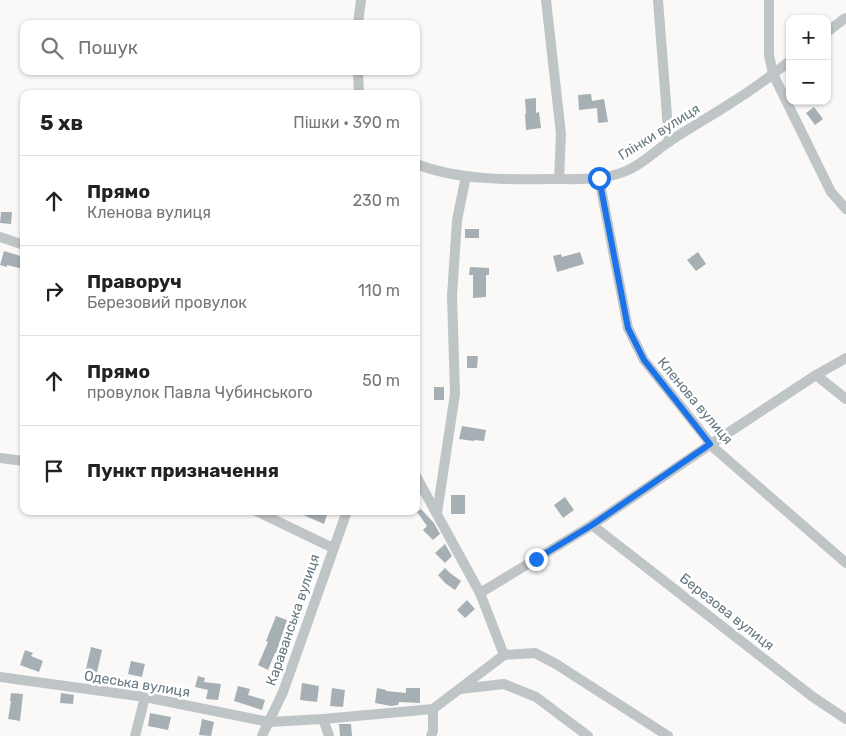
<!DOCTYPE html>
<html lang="uk">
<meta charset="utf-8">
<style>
:root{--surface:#fff;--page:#f6f6f6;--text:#222;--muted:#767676;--line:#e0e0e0}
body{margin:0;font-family:Rubik,sans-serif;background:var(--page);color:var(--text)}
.controls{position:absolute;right:15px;top:15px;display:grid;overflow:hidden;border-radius:10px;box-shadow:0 1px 4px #0004}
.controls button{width:45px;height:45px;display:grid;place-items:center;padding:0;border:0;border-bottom:1px solid var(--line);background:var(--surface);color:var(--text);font:25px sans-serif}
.stop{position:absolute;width:15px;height:15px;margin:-11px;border:4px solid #1a73e8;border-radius:50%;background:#fff}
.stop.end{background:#1a73e8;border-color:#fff;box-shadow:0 1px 5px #0008}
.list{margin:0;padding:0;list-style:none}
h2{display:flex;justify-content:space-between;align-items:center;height:65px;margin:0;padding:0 20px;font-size:21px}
h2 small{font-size:16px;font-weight:400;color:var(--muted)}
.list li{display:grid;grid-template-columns:32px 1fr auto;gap:15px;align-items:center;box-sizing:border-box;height:90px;padding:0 20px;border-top:1px solid var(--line)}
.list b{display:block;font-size:19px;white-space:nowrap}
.list p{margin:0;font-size:16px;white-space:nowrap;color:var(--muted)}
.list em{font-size:16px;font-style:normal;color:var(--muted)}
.icon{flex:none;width:28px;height:28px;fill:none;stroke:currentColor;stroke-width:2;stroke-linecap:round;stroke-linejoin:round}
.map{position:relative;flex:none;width:846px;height:736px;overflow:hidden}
.search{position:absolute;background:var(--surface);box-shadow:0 1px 4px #0004;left:20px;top:20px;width:400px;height:55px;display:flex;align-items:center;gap:12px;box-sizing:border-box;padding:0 18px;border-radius:10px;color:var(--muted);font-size:19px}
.panel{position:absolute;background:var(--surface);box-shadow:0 1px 4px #0004;left:20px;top:90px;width:400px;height:425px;border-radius:10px}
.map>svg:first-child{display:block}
.building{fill:#a6b0b4}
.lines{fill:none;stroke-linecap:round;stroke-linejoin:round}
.street{stroke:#bfc4c7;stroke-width:10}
.route{stroke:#1a73e8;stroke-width:6}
.labels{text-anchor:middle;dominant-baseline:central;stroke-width:5;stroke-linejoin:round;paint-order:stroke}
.street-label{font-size:14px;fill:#667880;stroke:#fff}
</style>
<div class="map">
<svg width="846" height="736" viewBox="0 0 846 736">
<rect width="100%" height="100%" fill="#faf9f8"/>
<g class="building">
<path d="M591,94L592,101L604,99L608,122L598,123L597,108L579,110L578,95Z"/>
<path d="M536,98V113L539,112L541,128L526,130L525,114H526L525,99Z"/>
<path d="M814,107L823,119L815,125L806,113Z"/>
<path d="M1,212H12L11,224L0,223Z"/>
<rect x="465" y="229" width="14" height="9"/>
<path d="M4,251L24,257L23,269L7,265V267L0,265Z"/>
<path d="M580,252L584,264L557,272L553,256L561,254L562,257Z"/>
<path d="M698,252L706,264L696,271L687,260Z"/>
<path d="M470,267L489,268V275H486V297L473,298V275H469Z"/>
<path d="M467,356H478L477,368H467Z"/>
<rect x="434" y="387" width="10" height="13"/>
<path d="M462,426L486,430L484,441L474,440V441L459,439Z"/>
<rect x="451" y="495" width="14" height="19"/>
<path d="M565,497L574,510L563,518L554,505Z"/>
<path d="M421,509L434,523L440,534L433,540L423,530L427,526L417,512Z"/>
<path d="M294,511H318L327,515L324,524Z"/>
<path d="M445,544L452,556L445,563L435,553Z"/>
<path d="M445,568L450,573L461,581L455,590L445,583L438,575Z"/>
<path d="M467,600L475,609L465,618L457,610Z"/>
<path d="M276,616L287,620L276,653H275L268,670L258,665L268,642L266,641Z"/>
<path d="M91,647L102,650L97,672L86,669Z"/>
<path d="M25,650L33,653L31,656L43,661L39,672L20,665Z"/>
<path d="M131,661L145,664L142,677L128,674Z"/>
<path d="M198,676L205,678L204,682L221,684L218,700L206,699L208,690L195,687Z"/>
<path d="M302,683L319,686L317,702L300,700Z"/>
<path d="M238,686L250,689L248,695L265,700L262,710L234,701Z"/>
<path d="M332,688L345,690L343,707L330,706Z"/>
<path d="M377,688L386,690V691L406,693V688H420V703L399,702L398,705L391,706L375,703Z"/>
<path d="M11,693L23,694L20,721L8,719L11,701H10Z"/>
<path d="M61,693L74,695L73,704L60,703Z"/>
<path d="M150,713L171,717L168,730L148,726Z"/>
<path d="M202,719L214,722L211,736L199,735Z"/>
<path d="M339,724H351L352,736H340Z"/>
</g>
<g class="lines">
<g class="street">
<path d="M546,0L561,134L559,179"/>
<path d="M658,0L669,142"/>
<path d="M769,0V55L773,74L831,192L846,209"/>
<path d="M358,24L361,0"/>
<path d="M827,32L844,19L846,18"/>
<path d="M358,71L359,94"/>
<path d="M416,164C457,180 508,180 551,179C577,179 602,181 626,171C643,164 655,151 670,141C691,127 713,115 734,101C754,89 772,75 790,61"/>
<path d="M599,178L628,328L644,360L714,448L846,563"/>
<path d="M0,237L24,245"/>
<path d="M816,375L846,399"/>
<path d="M0,458L24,461"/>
<path d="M416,476L480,593L504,655"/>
<path d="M256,511L333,548"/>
<path d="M437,513L455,394L452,296L457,220L466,176"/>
<path d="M592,525L813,697L846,719"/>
<path d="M480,593L592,525L711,444L816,375L846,358"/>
<path d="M0,677L145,697L269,722L323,719L433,709"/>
<path d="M460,689L504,684L536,697L588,736"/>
<path d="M433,709L504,655L535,653L556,664L668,736"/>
<path d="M323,719L329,736"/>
<path d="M135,736L145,697"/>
<path d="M262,736L283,692L347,511"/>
<path d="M431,736L433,731V709"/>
</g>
</g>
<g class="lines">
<path class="route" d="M536,559L592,525L710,444L644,360L628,328L599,178"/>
</g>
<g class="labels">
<g class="street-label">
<text transform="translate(659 132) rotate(-32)">Глінки вулиця</text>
<text transform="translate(695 401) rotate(50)">Кленова вулиця</text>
<text transform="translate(727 612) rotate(38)">Березова вулиця</text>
<text transform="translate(293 620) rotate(-71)">Караванська вулиця</text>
<text transform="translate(137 684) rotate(9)">Одеська вулиця</text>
</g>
</g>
</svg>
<div class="controls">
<button>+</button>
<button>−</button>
</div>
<div class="stop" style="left:599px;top:178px"></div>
<div class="stop end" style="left:536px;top:559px"></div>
<div class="search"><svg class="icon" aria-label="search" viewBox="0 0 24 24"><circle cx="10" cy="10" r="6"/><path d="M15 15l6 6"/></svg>Пошук</div>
<section class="panel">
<h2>5 хв<small>Пішки · 390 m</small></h2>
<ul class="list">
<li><svg class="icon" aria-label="ahead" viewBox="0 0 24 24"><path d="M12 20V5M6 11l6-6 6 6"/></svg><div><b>Прямо</b><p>Кленова вулиця</p></div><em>230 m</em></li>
<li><svg class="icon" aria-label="right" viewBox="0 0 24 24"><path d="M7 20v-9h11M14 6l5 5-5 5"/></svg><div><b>Праворуч</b><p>Березовий провулок</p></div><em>110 m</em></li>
<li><svg class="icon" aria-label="ahead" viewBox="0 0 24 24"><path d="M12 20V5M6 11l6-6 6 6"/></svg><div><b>Прямо</b><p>провулок Павла Чубинського</p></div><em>50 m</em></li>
<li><svg class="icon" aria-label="arrive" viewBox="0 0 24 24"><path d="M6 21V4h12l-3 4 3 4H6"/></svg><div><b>Пункт призначення</b></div></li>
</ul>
</section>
</div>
